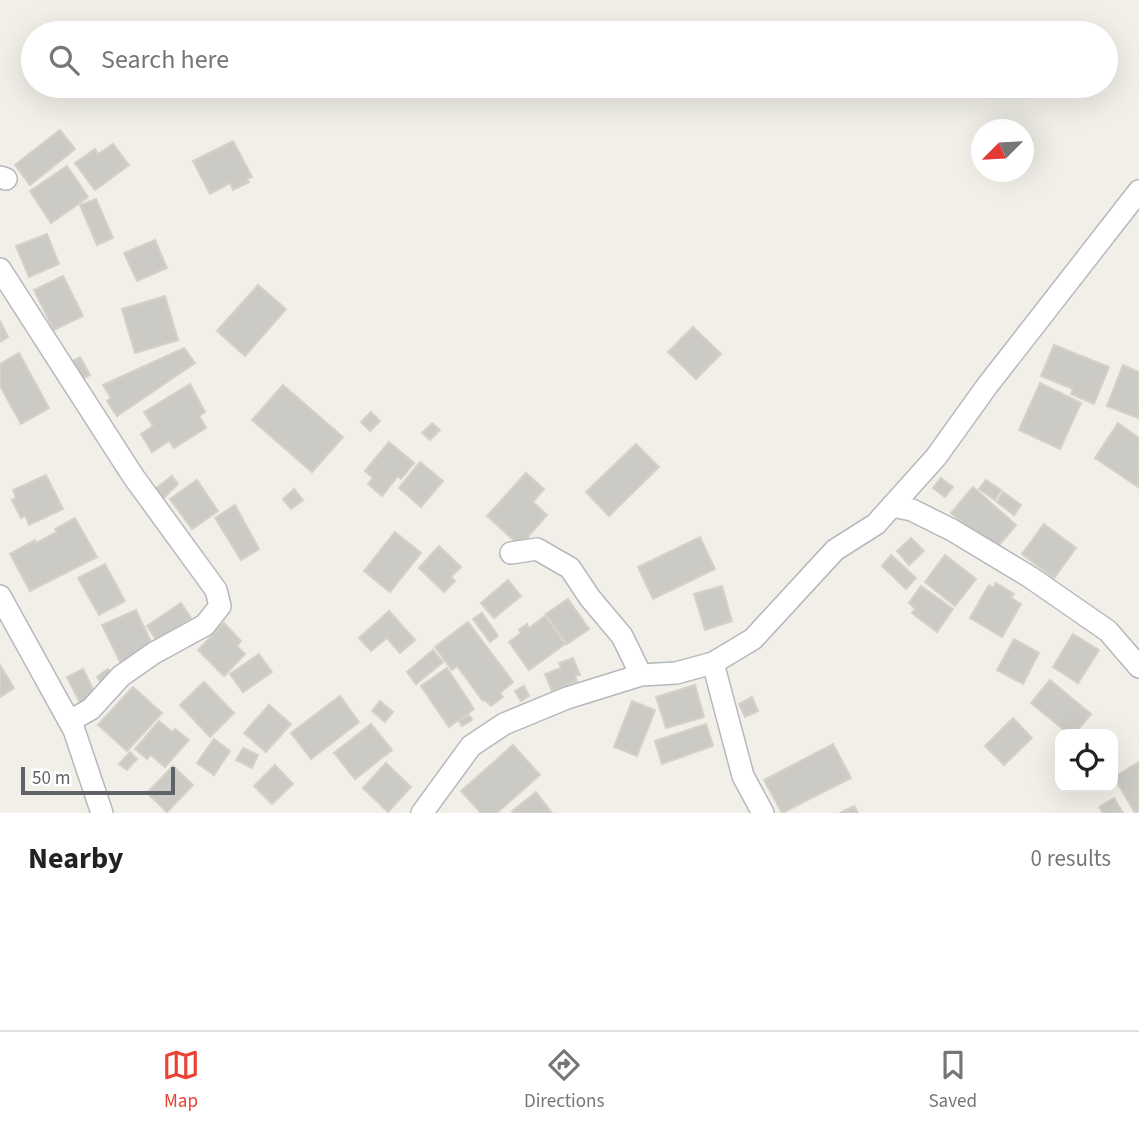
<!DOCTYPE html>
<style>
:root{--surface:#fff;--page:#f6f6f6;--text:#222;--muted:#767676;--line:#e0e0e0;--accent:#ea4335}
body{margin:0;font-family:"Source Sans 3",sans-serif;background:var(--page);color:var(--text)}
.controls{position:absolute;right:21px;bottom:21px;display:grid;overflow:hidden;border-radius:14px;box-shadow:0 7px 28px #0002}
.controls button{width:63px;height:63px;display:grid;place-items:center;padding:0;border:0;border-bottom:2px solid var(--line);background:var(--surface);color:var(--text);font:35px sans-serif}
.compass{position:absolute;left:971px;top:119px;width:63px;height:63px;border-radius:50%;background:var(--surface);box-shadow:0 7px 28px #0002;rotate:246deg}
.scale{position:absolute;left:21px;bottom:18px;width:154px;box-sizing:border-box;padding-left:7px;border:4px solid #5f6368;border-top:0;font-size:19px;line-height:24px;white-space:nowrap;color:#5f6368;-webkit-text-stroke:5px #fff;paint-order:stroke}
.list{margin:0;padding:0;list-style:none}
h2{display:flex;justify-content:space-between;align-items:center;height:91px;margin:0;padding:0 28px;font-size:30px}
h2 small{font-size:23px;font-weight:400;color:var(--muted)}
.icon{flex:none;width:38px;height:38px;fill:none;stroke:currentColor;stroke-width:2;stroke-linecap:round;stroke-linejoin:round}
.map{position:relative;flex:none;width:1139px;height:813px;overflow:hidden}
.search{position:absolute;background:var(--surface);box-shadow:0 7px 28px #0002;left:21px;right:21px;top:21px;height:77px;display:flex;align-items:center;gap:18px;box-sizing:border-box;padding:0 24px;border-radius:38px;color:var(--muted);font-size:26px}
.sheet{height:217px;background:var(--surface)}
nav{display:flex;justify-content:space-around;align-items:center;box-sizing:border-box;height:98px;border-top:2px solid var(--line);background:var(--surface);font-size:19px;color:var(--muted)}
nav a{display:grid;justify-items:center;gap:4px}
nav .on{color:var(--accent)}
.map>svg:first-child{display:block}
.building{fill:#cccac5;stroke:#d6d1c6;stroke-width:2}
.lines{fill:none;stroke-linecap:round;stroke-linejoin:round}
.street-casing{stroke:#b5b8bc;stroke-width:24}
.street{stroke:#fff;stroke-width:21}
</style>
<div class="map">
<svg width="1139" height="813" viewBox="0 0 1139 813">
<rect width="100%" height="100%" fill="#f1efe8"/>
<g class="building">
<path d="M60,130L75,149L30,185L15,165Z"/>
<path d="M233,141L252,177L247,179L249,182L233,190L230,183L210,194L193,161Z"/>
<path d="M113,144L129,165L95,190L75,163L95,149L98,154Z"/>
<path d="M67,166L88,197L51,223L30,191Z"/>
<path d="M96,199L113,238L97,245L80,205Z"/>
<path d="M47,234L59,264L29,277L16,246Z"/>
<path d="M155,240L167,268L137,281L124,253Z"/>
<path d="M63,276L83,316L54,330L34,290Z"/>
<path d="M258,285L286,309L245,356L217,331Z"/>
<path d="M165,296L178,340L135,353L122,309Z"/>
<path d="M0,321L8,337L0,342Z"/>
<path d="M693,327L721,354L696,379L668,352Z"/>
<path d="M1054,345L1109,367L1094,404L1071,394L1073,389L1041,376Z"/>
<path d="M184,348L195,363L117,416L107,401L111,398L103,385Z"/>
<path d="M19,353L49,408L21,424L0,386V364Z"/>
<path d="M80,357L90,375L78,381L69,363Z"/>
<path d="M1123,365L1139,372L1138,418L1107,406Z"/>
<path d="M1040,383L1081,403L1060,449L1019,430Z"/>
<path d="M190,384L205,412L199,416L206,428L174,448L169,441L152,452L141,434L153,426L144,412Z"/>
<path d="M283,385L343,437L312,472L252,420Z"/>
<path d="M371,412L380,421L370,431L361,422Z"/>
<path d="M432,423L440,430L430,440L422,433Z"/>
<path d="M1118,423L1139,438L1138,487L1095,458Z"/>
<path d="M389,442L414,463L401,479L398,476L382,496L368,484L373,478L365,471Z"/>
<path d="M636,444L659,467L609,516L586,492Z"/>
<path d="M420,462L443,481L421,507L399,488Z"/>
<path d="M526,473L544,489L533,502L547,515L520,546L487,516Z"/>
<path d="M46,475L63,509L29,525L25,515L21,518L12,500L16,498L13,490Z"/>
<path d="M172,476L178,484L162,500L154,490Z"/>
<path d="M941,478L953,487L945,497L933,488Z"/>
<path d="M197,480L218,511L192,529L170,499Z"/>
<path d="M986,480L1001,490L995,500L979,489Z"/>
<path d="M973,487L1016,525L995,550L951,513Z"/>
<path d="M294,489L303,500L291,509L283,499Z"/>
<path d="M1003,492L1021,505L1014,515L997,502Z"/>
<path d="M235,505L259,549L241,560L215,518Z"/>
<path d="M75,518L97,557L30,591L10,554L35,540L36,543L57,532L55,529Z"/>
<path d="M1044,524L1076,548L1054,578L1022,554Z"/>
<path d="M395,532L421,553L390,592L364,571Z"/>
<path d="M700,537L715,569L653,599L638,567Z"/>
<path d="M911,538L924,551L909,565L897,551Z"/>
<path d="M439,546L461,567L451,577L455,581L444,592L419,568Z"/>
<path d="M891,555L916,578L906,589L882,566Z"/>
<path d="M945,555L976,579L955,606L925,582Z"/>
<path d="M105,564L125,601L99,615L78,578Z"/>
<path d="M508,580L521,596L494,618L481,603Z"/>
<path d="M996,583L1014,594L1011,598L1021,604L1002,637L970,618L989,585L993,588Z"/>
<path d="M722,586L732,621L705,630L694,594Z"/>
<path d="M921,586L953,609L937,632L912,613L915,609L909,603Z"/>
<path d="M568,599L589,629L567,644L546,614Z"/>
<path d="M181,603L191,618L157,641L147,626Z"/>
<path d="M136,610L153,646L120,662L102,625Z"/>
<path d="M389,611L415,640L400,653L387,638L371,651L359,638Z"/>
<path d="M482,613L498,636L490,642L473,619Z"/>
<path d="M545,616L565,644L529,670L509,642L521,633L519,630L527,624L529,628Z"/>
<path d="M468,622L513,682L500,693L503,697L491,706L485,700L483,701L457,666L452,670L435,647Z"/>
<path d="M224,623L241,641L237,646L245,654L224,676L198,650Z"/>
<path d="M1073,634L1099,650L1078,683L1053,667Z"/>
<path d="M1014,639L1039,653L1023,684L997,670Z"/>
<path d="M433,650L443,662L416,684L407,672Z"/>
<path d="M259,654L272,672L243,692L230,674Z"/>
<path d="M573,658L580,675L575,676L577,681L552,691L545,674L561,668L559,663Z"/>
<path d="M0,665L14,688L0,697Z"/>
<path d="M447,668L474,709L449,727L421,686Z"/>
<path d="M83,669L96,695L80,703L67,677Z"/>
<path d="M108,669L114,678L104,686L97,677Z"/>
<path d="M1050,680L1091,714L1074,734H1069L1031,703Z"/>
<path d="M204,682L234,713L210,737L180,705Z"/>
<path d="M695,685L704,717L666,728L656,697Z"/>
<path d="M524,686L529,696L521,701L515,691Z"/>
<path d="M133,687L162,713L127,751L98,725Z"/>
<path d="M340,696L359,722L311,759L291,733Z"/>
<path d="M752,697L758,711L745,717L739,704Z"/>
<path d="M380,701L393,712L385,722L372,711Z"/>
<path d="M632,701L655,710L637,756L614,747Z"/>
<path d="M269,705L291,724L266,752L244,733Z"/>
<path d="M469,715L472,720L462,726L459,721Z"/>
<path d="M1013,718L1032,738L1004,765L985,746Z"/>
<path d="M159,721L172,732L175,729L189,740L165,767L151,755L147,759L135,749Z"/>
<path d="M371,724L392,750L355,779L334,753Z"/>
<path d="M706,724L713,746L662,764L655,741Z"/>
<path d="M214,739L230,751L214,775L197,763Z"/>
<path d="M833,744L851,778L782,813L764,780Z"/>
<path d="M513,745L540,775L497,813H481L461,791Z"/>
<path d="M243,748L258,755L252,768L236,760Z"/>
<path d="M130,752L137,759L127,770L119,764Z"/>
<path d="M1139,762V811L1135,813L1114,777Z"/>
<path d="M386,763L411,787L388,812L363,788Z"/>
<path d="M275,765L293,784L272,804L254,786Z"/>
<path d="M173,766L193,785L167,812L147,793Z"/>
<path d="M536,792L552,813H514L512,811Z"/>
<path d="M1114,798L1123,813H1103L1099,807Z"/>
<path d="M854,806L858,813H840Z"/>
</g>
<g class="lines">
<g class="street-casing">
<g id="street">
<path d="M0,177L6,179"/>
<path d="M0,269L133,476L216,590L220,606L205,625L154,653L121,676L91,709L70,721"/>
<path d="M892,506L912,510L952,530L1030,577L1108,631L1139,667"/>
<path d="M511,553L537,549L570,568L590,598L622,636L641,675"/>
<path d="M0,596L74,730L102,813"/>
<path d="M713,663L743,776L763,813"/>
<path d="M422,813L471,746L504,724L567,698L641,675L676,673L713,663L753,639L835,550L876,524L936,457L987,386L1139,191"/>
</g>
</g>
<use href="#street" class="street"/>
</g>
</svg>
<div class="controls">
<button><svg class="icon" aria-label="locate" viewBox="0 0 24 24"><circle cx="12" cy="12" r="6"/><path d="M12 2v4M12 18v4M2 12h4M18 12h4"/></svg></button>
</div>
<svg class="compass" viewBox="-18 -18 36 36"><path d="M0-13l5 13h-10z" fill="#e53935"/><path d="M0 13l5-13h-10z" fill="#767676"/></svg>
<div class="scale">50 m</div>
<div class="search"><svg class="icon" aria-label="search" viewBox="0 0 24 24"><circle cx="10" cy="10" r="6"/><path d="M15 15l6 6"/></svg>Search here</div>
</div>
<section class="sheet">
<h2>Nearby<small>0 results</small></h2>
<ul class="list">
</ul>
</section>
<nav>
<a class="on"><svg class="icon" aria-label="map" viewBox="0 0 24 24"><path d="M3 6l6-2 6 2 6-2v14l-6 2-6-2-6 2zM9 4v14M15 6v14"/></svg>Map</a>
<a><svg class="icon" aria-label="directions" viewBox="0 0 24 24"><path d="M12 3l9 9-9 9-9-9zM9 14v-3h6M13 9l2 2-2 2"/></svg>Directions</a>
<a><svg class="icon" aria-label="saved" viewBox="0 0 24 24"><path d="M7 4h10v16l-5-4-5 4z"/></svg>Saved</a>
</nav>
